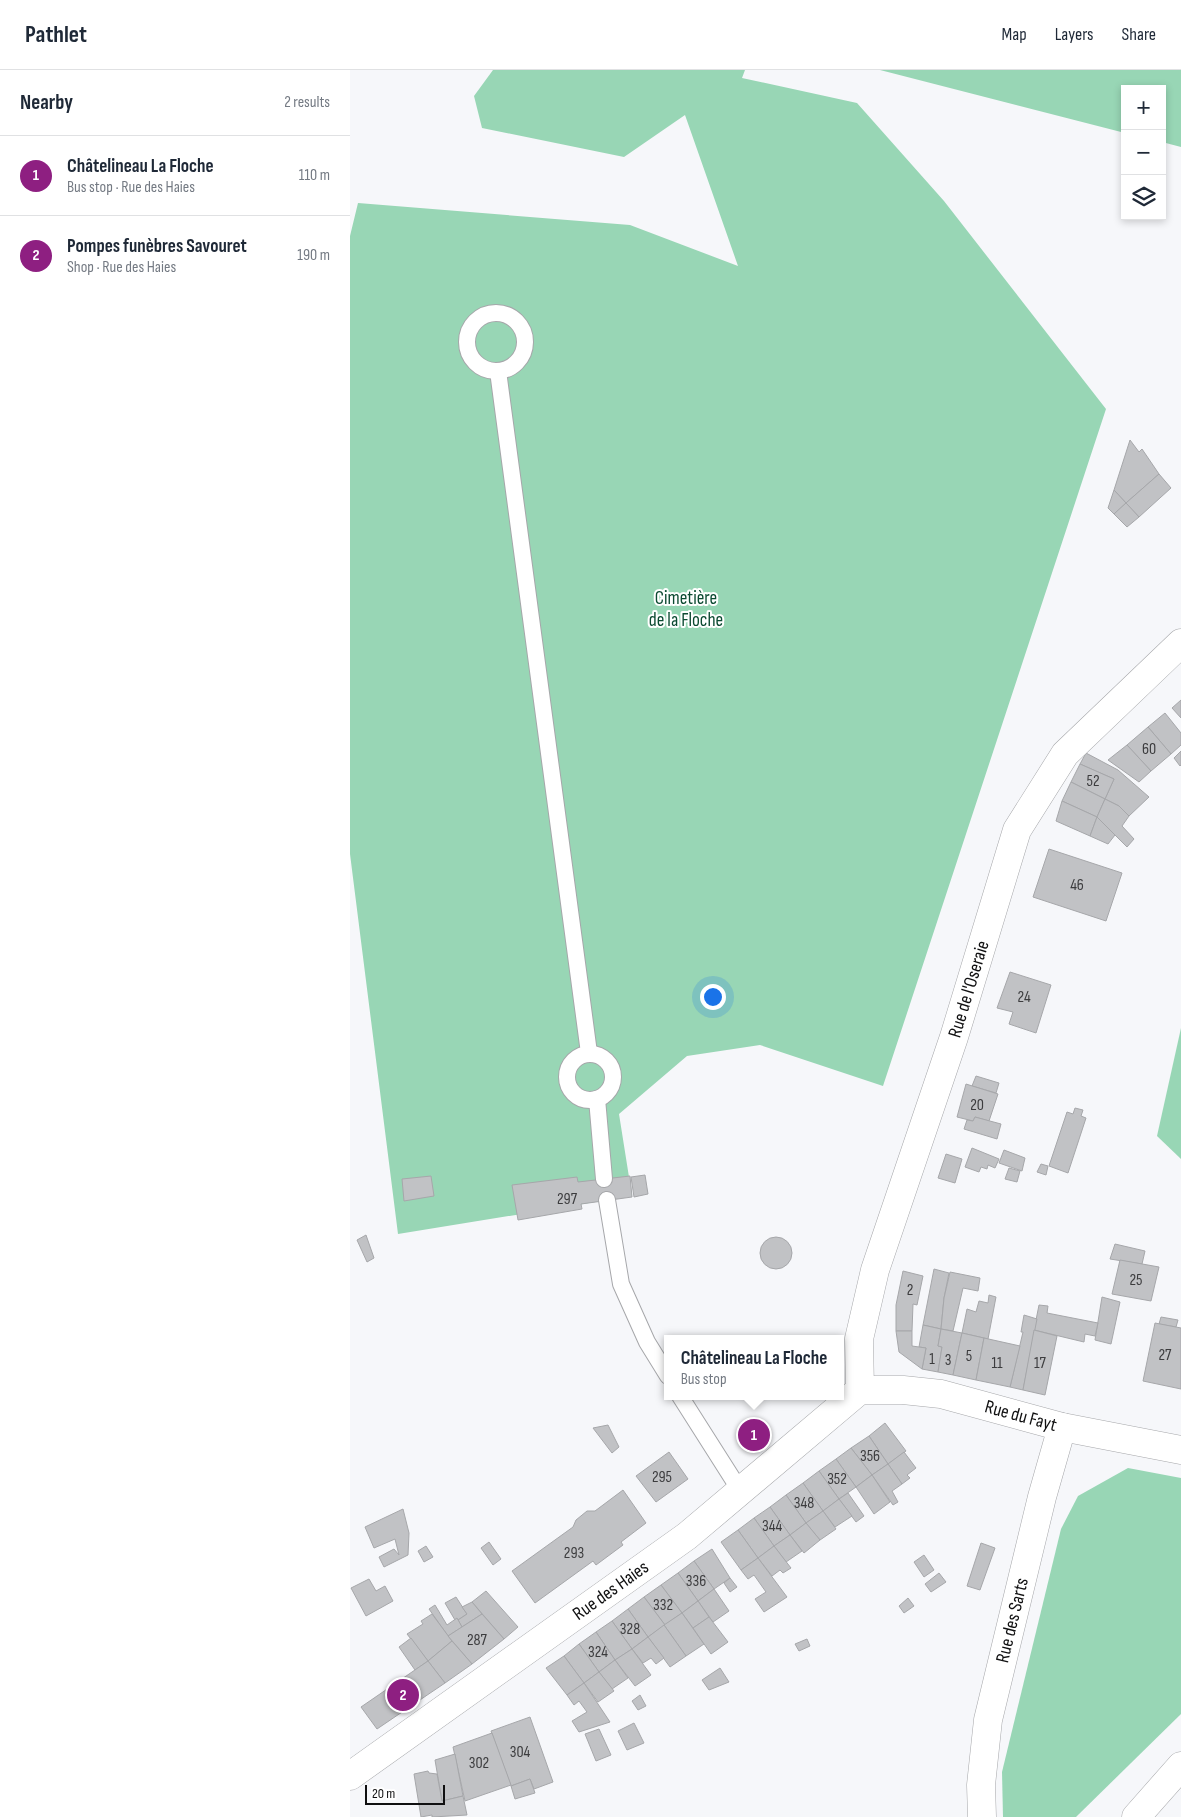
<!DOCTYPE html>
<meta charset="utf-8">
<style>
:root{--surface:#fff;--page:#f6f6f7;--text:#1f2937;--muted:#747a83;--line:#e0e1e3;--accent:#8e1f81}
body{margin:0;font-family:"Sofia Sans Condensed",sans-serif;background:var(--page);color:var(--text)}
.controls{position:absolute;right:15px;top:15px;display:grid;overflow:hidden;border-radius:0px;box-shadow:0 2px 8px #0003}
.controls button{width:45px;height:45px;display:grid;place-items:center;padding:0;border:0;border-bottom:1px solid var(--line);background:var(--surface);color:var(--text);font:25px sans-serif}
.scale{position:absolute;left:15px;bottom:12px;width:80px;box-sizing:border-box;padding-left:5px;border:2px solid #101011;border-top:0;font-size:14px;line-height:18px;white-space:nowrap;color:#101011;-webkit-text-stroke:4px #fff;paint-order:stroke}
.you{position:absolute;left:362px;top:926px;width:18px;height:18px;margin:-12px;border:4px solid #fff;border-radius:50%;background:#1a73e8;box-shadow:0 0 0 8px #1a73e833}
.badge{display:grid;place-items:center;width:32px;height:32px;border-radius:50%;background:var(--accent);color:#fff;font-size:16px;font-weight:700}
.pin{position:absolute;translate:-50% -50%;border:2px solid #fff;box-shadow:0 1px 5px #0006}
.popup{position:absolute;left:314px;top:1265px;width:180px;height:65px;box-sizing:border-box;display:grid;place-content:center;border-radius:0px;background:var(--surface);filter:drop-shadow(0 1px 4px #0005);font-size:16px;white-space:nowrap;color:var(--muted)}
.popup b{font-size:19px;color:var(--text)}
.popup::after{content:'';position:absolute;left:50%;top:100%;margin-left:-10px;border:10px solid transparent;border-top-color:var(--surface)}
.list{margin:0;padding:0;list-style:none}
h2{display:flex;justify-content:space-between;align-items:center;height:65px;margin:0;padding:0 20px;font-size:21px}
h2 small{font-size:16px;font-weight:400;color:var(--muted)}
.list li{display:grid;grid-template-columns:32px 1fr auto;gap:15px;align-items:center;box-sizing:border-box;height:80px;padding:0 20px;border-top:1px solid var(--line)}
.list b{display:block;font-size:19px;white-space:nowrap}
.list p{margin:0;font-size:16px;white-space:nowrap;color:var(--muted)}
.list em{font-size:16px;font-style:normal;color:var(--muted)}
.icon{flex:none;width:28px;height:28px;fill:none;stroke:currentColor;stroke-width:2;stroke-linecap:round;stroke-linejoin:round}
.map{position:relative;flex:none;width:831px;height:1747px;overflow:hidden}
header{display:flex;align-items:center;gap:30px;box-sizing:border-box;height:70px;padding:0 25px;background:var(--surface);border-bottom:1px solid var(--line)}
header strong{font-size:24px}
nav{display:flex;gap:28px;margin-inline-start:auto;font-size:18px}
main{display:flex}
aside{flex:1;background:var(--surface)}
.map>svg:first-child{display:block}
.green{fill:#98d6b5}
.building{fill:#c1c2c5;stroke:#a6a7aa}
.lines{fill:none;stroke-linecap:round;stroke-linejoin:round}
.lane-casing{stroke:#a6a7aa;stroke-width:18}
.street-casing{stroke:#a6a7aa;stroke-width:29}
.secondary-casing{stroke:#a6a7aa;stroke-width:29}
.highway-casing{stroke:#a6a7aa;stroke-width:29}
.lane{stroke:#fff;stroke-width:16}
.street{stroke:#fff;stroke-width:28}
.secondary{stroke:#fff;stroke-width:28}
.highway{stroke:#fff;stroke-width:28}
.labels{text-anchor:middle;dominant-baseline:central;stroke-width:4;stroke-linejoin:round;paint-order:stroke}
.number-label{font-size:16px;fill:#3c3c3e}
.park-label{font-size:19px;fill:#0b4a31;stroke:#fff}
.street-label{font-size:19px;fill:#101011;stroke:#fff}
</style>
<header>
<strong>Pathlet</strong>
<nav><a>Map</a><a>Layers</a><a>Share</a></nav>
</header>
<main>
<aside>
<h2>Nearby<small>2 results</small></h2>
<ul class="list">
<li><span class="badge">1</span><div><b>Châtelineau La Floche</b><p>Bus stop · Rue des Haies</p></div><em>110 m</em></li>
<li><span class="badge">2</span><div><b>Pompes funèbres Savouret</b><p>Shop · Rue des Haies</p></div><em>190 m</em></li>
</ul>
</aside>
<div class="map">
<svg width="831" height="1747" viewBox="0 0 831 1747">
<rect width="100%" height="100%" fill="#f6f7fa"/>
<g class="green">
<path d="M143,0H395L392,8L507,33L594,131L756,339L533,1016L410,975L337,986L269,1044L282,1126L48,1164L0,784V166L8,133L280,155L388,196L335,45L274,87L132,58L124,26Z"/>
<path d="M530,0H831V77L812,72V19H775V63Z"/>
<path d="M831,958V1089L807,1066Z"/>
<path d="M778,1398L831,1408V1644L726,1747H653L652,1702L711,1459L728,1426Z"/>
</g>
<g class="building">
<path d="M780,370L789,382L792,379L809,404L776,433L764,420Z"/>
<path d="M809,404L821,418L789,447L776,433Z"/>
<path d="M764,420L776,433L764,444L758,438Z"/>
<path d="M776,433L789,447L777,457L764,444Z"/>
<path d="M831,630V648L822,638Z"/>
<path d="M815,643L831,663V675L821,684L798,657Z"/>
<path d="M798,657L821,684L801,701L777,675Z"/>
<path d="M777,675L801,701L789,712L758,690Z"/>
<path d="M831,681V695L830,696L824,688Z"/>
<path d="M736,683L768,700L799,727L779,746L769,736L755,729L764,709L730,694Z"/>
<path d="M730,694L764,709L755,729L721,712Z"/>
<path d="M721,712L755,729L747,747L712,731Z"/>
<path d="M755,729L769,736L779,746L772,756L784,769L777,777L747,747Z"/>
<path d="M712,731L747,747L740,766L706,751Z"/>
<path d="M747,747L765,765L758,774L740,766Z"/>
<path d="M699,779L772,803L756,851L683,827Z"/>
<path d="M660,902L701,915L686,963L659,954L663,942L647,938Z"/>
<path d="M626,1006L649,1013L646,1023L622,1016Z"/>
<path d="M616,1014L648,1024L639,1051L625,1047L623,1051L607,1047Z"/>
<path d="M725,1038L733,1040L731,1046L736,1048L718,1103L699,1096L717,1042L723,1044Z"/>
<path d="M625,1047L651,1054L647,1069L614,1059L617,1050L623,1051Z"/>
<path d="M622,1078L649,1089L645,1098L638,1095L637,1099L631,1097L629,1102L615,1097Z"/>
<path d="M654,1080L675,1088L672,1101L649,1093Z"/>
<path d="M596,1084L612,1089L605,1113L588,1108Z"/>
<path d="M691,1094L698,1096L696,1105L687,1102Z"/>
<path d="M659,1098L670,1101L667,1112L655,1109Z"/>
<path d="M295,1105L298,1124L284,1127L281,1107Z"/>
<path d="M81,1106L84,1126L54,1131L52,1109Z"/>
<path d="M280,1106L282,1127L231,1134L232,1139L168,1150L162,1115L227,1107L228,1112Z"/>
<path d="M16,1165L24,1188L17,1192L7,1170Z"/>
<circle cx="426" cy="1183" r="16"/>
<path d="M765,1174L795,1181L792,1194L760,1189Z"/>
<path d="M770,1190L809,1197L801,1231L762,1224Z"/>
<path d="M584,1199L599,1203L594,1228L591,1259L573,1255Z"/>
<path d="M553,1201L573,1206L567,1235L563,1234L562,1261H546V1235Z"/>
<path d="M600,1202L630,1208L628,1221L613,1218L603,1261L591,1259L594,1228Z"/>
<path d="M639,1225L646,1227L638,1269L612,1263L617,1239L626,1242L629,1231L638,1233Z"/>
<path d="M752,1227L770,1232L761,1274L745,1270Z"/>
<path d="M689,1235L698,1236L697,1243L748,1253L745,1266L735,1264L734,1272L684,1260Z"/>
<path d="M674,1245L687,1249L673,1320L660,1317L673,1262H671Z"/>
<path d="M811,1247L828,1250L826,1257L809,1254Z"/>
<path d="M805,1253L831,1258V1319L793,1311Z"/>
<path d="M573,1255L591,1259L588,1276L592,1277L588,1302L572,1299L576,1278L569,1277Z"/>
<path d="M591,1259L612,1263L603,1305L588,1302L592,1277L588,1276Z"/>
<path d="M684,1260L707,1266L695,1325L673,1320Z"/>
<path d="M546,1261H562V1276L576,1278L572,1299L549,1282Z"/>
<path d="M612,1263L634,1268L626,1310L603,1305Z"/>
<path d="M634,1268L670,1276L660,1317L626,1310Z"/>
<path d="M535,1353L556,1381L538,1394L519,1366Z"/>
<path d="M258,1355L269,1377L262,1383L243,1358Z"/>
<path d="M519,1366L538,1394L522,1405L501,1378Z"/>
<path d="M501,1378L522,1405L506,1417L486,1389Z"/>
<path d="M319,1382L338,1409L306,1432L286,1406Z"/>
<path d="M554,1382L566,1398L557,1405L560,1408L552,1414L538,1394Z"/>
<path d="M486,1389L506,1417L489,1429L469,1401Z"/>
<path d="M538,1394L552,1414L542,1421L548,1432L543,1435L522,1405Z"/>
<path d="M469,1401L489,1429L473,1441L453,1413Z"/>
<path d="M522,1405L540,1432L524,1444L506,1417Z"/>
<path d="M453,1413L473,1441L456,1453L436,1425Z"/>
<path d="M273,1420L296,1453L271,1472L273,1475L246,1495L243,1491L185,1533L162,1501L223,1457L226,1450L237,1441H245Z"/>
<path d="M498,1423L514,1446L506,1452L489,1429Z"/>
<path d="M436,1425L456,1453L440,1465L420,1437Z"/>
<path d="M489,1429L502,1446L485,1457L473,1441Z"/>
<path d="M420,1437L440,1465L424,1476L404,1448Z"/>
<path d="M53,1439L59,1463L58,1485L34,1497L29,1487L44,1479L49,1485L45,1469L24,1478L15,1457Z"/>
<path d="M473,1441L486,1459L470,1470L456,1453Z"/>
<path d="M404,1448L424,1476L408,1488L388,1460Z"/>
<path d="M456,1453L470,1470L454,1483L440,1465Z"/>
<path d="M388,1460L408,1488L391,1500L371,1472Z"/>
<path d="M440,1465L452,1481L436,1492L424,1476Z"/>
<path d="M139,1472L151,1489L143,1495L131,1478Z"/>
<path d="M631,1473L645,1478L630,1520L617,1516Z"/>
<path d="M76,1476L83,1487L74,1492L68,1481Z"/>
<path d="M424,1476L441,1498L433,1503L430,1500L422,1506L408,1488Z"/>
<path d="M362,1479L380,1508L364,1519L344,1491Z"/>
<path d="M574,1485L584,1500L574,1507L564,1492Z"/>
<path d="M408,1488L437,1527L414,1542L405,1529L416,1522L404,1505L398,1509L391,1500Z"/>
<path d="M344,1491L364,1519L348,1531L328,1503Z"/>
<path d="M328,1503L348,1531L332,1543L311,1515Z"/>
<path d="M589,1503L596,1512L581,1522L575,1514Z"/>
<path d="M380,1508L387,1517L380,1522L374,1513Z"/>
<path d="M19,1509L26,1521L35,1516L43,1531L16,1546L1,1518Z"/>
<path d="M311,1515L332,1543L315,1555L294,1527Z"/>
<path d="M364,1519L379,1541L363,1552L348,1531Z"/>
<path d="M136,1521L168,1557L154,1569L122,1532Z"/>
<path d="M106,1527L117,1544L108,1550H105L95,1533Z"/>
<path d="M294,1527L315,1555L298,1567L278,1539Z"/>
<path d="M558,1528L564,1536L554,1543L549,1536Z"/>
<path d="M348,1531L359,1547L343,1558L332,1543Z"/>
<path d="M122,1532L132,1544L112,1557L108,1550L117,1544L112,1537Z"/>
<path d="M85,1535L97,1555L107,1548L112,1557L98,1566L79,1539Z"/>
<path d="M278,1539L298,1567L282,1579L262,1551Z"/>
<path d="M332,1543L354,1574L336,1586L314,1555Z"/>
<path d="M82,1544L102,1571L78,1591L57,1564L73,1554L71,1551Z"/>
<path d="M132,1544L154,1569L122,1594L98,1566Z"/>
<path d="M359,1547L378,1572L361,1584L343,1558Z"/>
<path d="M262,1551L282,1579L265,1590L246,1562Z"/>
<path d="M314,1555L336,1586L320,1597L298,1567Z"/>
<path d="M246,1562L265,1590L249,1602L229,1574Z"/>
<path d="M298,1567L314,1588L306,1594L301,1588L293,1593L282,1579Z"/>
<path d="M61,1568L78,1591L65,1600L49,1577Z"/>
<path d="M457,1569L460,1576L449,1581L445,1574Z"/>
<path d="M102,1571L122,1594L95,1613L78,1591Z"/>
<path d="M229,1574L249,1602L234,1613L214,1586Z"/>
<path d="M282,1579L301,1605L285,1616L265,1590Z"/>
<path d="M214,1586L234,1613L217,1625L196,1598Z"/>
<path d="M265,1590L278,1608L262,1619L249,1602Z"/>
<path d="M78,1591L95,1613L27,1659L11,1637Z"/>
<path d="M370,1598L379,1612L359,1620L352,1610Z"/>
<path d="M249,1602L264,1621L248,1632L234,1613Z"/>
<path d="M234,1613L260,1652L229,1662L222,1651L237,1642L229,1631L224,1635L217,1625Z"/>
<path d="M290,1625L296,1636L288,1640L282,1631Z"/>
<path d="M180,1647L203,1712L184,1719L180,1709L161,1716L141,1661Z"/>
<path d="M284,1653L294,1673L277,1680L268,1661Z"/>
<path d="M249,1659L261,1685L246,1691L235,1664Z"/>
<path d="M142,1663L161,1715L115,1731L103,1677Z"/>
<path d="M105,1684L113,1726L92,1731L85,1690Z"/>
<path d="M78,1701L79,1703L87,1704L92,1731L113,1726L117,1745L82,1747V1745L71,1747L64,1704Z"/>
<path d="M180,1709L185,1723L165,1729L161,1716Z"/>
</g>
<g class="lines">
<g class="lane-casing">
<g id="lane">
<circle cx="146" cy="272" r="29"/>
<path d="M148,301L239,983"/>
<circle cx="240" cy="1007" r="23"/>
<path d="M247,1029L254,1109"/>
<path d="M257,1130L271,1214L297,1272L318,1306"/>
<path d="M330,1326L391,1422"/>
</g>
</g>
<g class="street-casing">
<g id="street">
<path id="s1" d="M510,1320L509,1269L525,1200L604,967L667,760L715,684L831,573"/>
<path id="s2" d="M632,1747L631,1715L638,1650L692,1427L712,1357"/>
</g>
</g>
<g class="secondary-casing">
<g id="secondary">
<path id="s3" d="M0,1706L337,1466L510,1320H553L591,1324L712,1357L831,1380"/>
</g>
</g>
<g class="highway-casing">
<path id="highway" d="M786,1747L831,1696"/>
</g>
<use href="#lane" class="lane"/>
<use href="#street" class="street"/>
<use href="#secondary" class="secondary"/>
<use href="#highway" class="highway"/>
</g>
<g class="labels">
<g class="number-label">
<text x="799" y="679">60</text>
<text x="743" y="711">52</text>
<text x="727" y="815">46</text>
<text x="674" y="927">24</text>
<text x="627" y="1035">20</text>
<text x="217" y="1129">297</text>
<text x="786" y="1210">25</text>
<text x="560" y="1220">2</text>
<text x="815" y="1285">27</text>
<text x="619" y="1286">5</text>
<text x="582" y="1289">1</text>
<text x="598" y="1290">3</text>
<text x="647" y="1293">11</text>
<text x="690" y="1293">17</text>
<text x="520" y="1386">356</text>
<text x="312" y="1407">295</text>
<text x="487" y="1409">352</text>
<text x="454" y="1433">348</text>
<text x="422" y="1456">344</text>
<text x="224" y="1483">293</text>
<text x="346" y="1511">336</text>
<text x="313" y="1535">332</text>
<text x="280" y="1559">328</text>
<text x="127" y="1570">287</text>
<text x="248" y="1582">324</text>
<text x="170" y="1682">304</text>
<text x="129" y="1693">302</text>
</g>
<g class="park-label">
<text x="336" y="528">Cimetière<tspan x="336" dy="22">de la Floche</tspan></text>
</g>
<g class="street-label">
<text stroke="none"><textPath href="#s1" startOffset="418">Rue de l'Oseraie</textPath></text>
<text stroke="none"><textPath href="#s3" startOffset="804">Rue du Fayt</textPath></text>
<text stroke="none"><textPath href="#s3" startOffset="320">Rue des Haies</textPath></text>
<text stroke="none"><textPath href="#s2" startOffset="200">Rue des Sarts</textPath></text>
</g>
</g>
</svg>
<div class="controls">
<button>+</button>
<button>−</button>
<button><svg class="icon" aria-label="layers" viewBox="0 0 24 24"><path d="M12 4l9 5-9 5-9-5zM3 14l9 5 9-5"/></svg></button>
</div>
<div class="scale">20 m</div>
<div class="you"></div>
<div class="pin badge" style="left:404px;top:1365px">1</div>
<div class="popup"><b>Châtelineau La Floche</b>Bus stop</div>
<div class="pin badge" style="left:53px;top:1625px">2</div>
</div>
</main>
